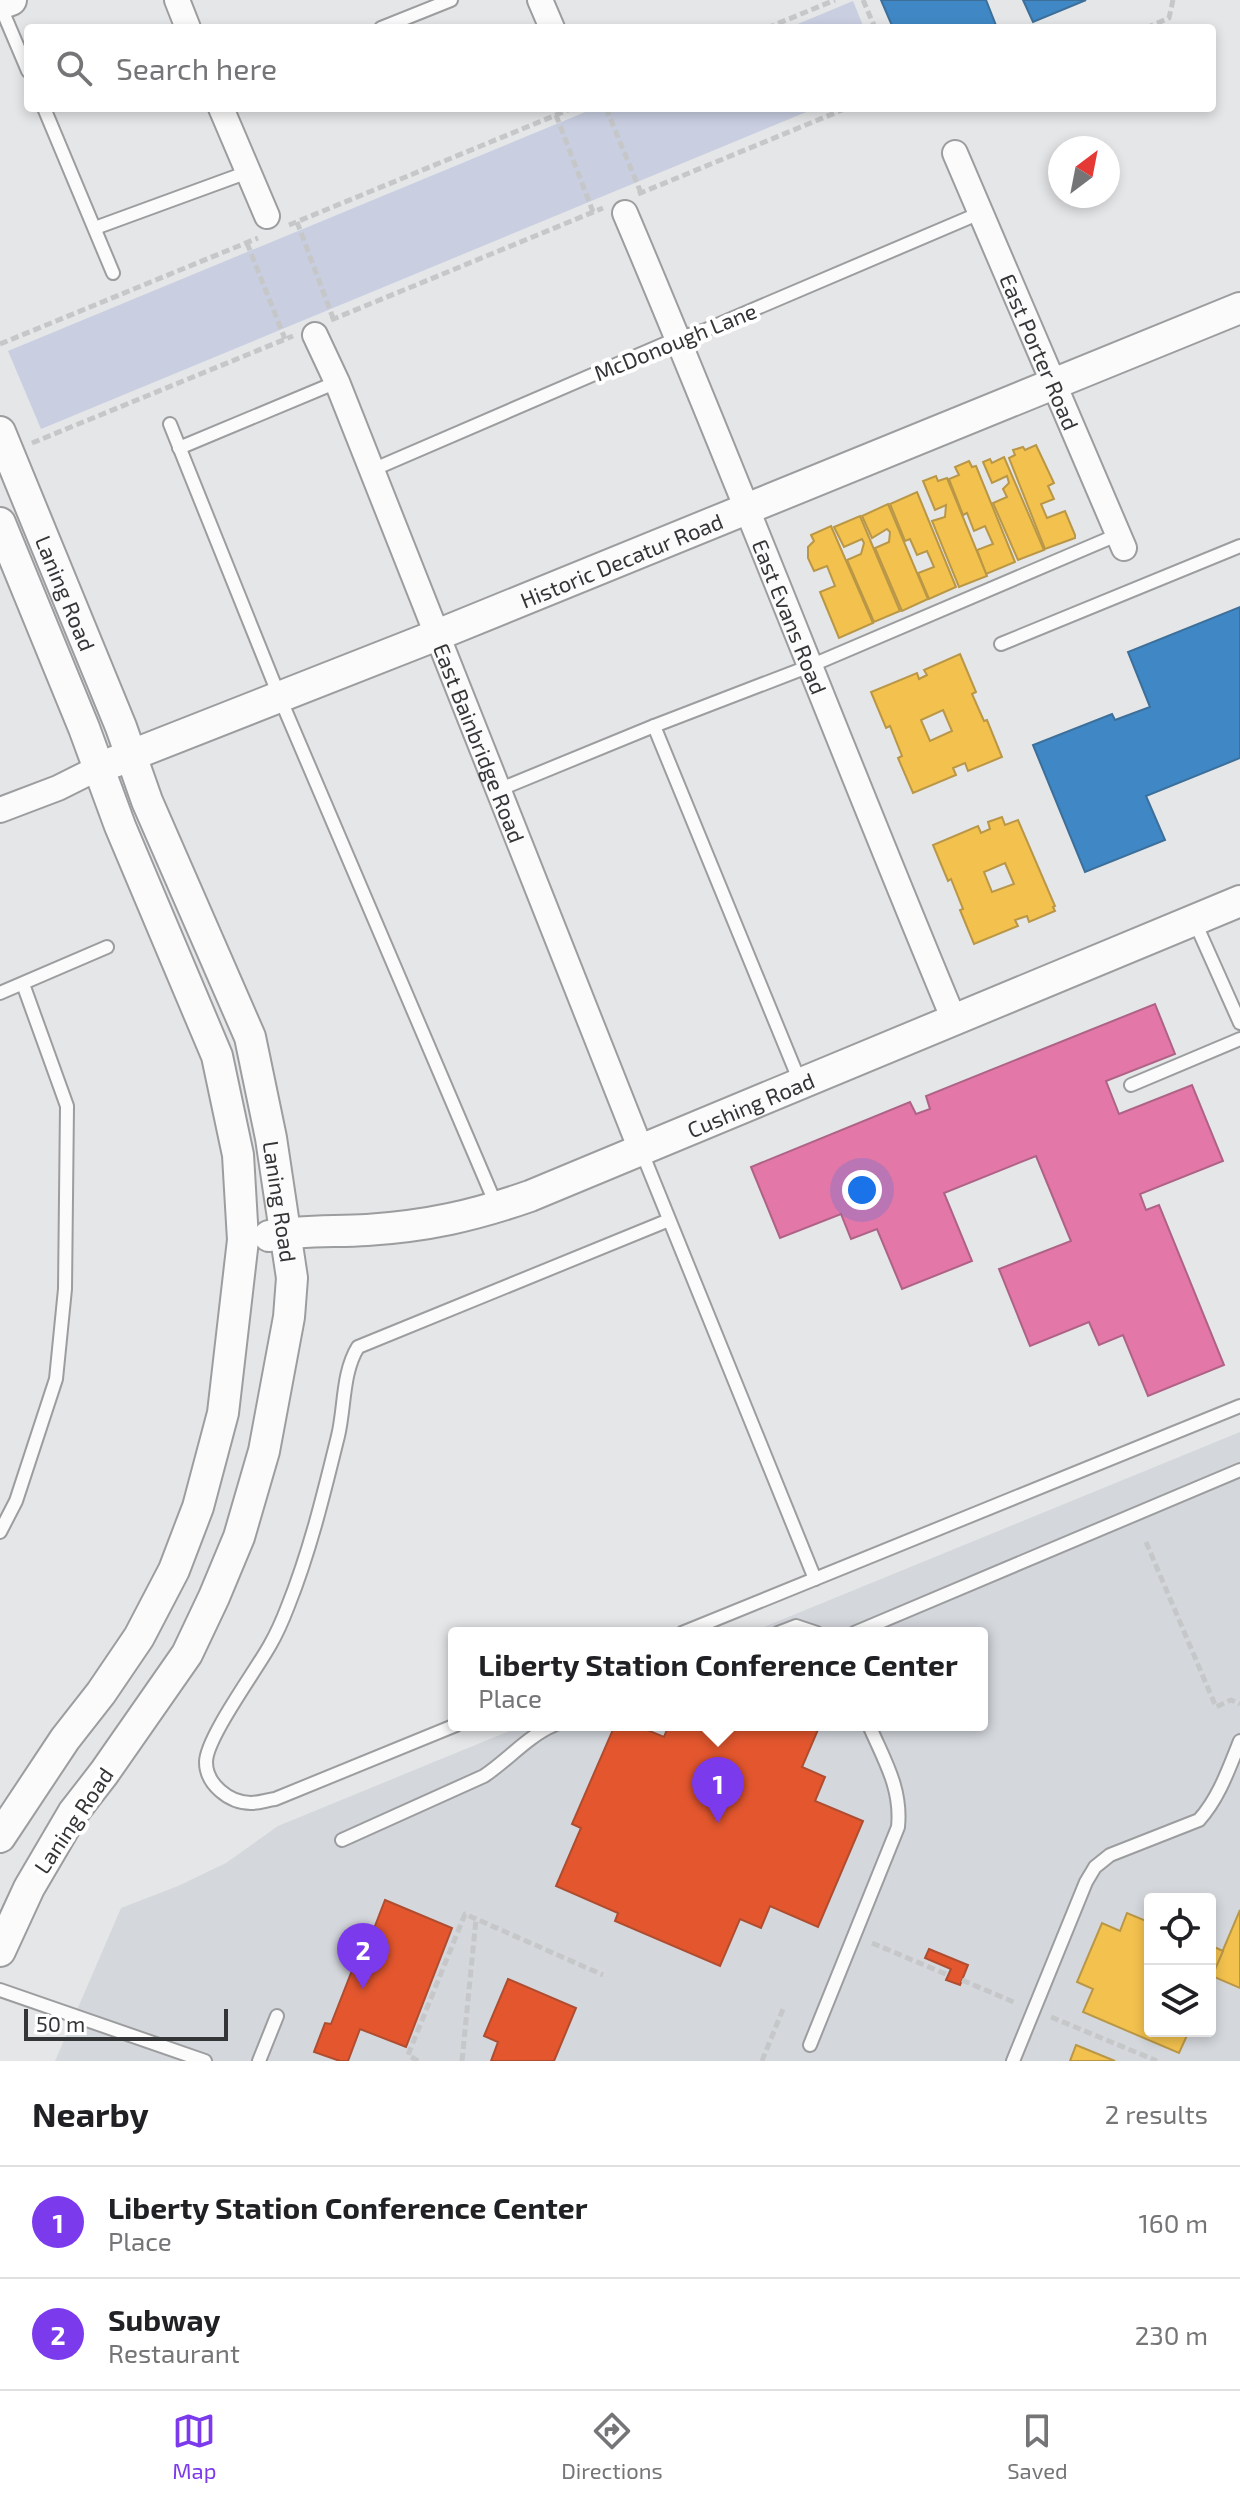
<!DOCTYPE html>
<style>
:root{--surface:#fff;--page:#f2f2f2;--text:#202124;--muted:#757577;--line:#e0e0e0;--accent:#7c3aed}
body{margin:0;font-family:"Exo 2",sans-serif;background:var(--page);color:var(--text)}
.controls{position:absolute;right:24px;bottom:24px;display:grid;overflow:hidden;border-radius:8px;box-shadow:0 4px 12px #0003}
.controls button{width:72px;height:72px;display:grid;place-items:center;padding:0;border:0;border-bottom:2px solid var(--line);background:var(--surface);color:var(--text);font:40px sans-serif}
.compass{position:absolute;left:1048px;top:136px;width:72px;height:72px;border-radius:50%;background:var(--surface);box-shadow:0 4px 12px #0003;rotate:32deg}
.scale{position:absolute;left:24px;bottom:20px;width:204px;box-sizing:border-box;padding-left:8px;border:4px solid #343536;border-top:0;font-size:22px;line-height:28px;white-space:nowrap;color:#343536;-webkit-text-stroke:6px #fff;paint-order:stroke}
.you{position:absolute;left:862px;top:1190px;width:28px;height:28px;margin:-20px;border:6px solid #fff;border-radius:50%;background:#1a73e8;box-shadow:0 0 0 12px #1a73e833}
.badge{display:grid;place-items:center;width:52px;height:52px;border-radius:50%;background:var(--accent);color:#fff;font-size:26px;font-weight:700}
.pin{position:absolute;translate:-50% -66px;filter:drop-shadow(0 2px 4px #0008)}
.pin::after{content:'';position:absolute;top:42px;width:28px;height:24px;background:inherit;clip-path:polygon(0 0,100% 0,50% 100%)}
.popup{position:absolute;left:448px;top:1627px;width:540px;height:104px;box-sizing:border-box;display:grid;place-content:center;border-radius:8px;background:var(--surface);filter:drop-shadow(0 2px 6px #0005);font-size:26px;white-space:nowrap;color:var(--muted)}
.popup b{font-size:30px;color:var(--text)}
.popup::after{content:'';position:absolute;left:50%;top:100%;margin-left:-16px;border:16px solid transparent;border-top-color:var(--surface)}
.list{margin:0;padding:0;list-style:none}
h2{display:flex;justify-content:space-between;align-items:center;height:104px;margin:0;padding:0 32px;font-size:34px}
h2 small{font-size:26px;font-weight:400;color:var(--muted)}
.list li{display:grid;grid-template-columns:52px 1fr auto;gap:24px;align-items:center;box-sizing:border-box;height:112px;padding:0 32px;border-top:2px solid var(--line)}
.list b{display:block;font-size:30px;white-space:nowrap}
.list p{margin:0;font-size:26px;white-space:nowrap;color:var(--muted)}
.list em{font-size:26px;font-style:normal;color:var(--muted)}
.icon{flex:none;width:44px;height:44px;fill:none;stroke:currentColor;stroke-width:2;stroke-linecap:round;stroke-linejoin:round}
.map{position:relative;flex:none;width:1240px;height:2061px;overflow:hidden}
.search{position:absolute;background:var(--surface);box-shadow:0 4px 12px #0003;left:24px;right:24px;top:24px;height:88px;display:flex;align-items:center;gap:20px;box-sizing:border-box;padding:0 28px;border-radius:8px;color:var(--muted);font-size:30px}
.sheet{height:328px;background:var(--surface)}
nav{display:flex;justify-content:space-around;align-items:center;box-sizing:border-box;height:112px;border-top:2px solid var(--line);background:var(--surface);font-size:22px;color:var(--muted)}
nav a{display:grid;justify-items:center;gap:4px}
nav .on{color:var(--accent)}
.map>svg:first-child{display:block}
.built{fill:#d4d7dc;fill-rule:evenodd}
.green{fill:#c9cfe1}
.homes{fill:#f2c14e;stroke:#b99747;stroke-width:2;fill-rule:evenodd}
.shops{fill:#e4572e;stroke:#af4d30;stroke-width:2}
.schools{fill:#3f88c5;stroke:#3c6f9a;stroke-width:2}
.health{fill:#e377a8;stroke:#ae6386;stroke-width:2}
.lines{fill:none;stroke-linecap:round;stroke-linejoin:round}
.service-casing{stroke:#9c9d9f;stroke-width:16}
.minor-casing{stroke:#9c9d9f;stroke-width:28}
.tertiary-casing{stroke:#9c9d9f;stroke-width:34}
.path{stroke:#c6c7c8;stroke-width:5;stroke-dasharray:8 4;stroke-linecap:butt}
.service{stroke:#fbfbfc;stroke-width:12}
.minor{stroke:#fbfbfc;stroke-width:24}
.tertiary{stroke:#fbfbfc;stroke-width:30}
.labels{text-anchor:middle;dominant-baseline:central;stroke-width:8;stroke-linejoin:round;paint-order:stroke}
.street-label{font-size:22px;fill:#343536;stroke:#fff}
</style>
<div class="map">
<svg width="1240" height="2061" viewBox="0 0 1240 2061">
<rect width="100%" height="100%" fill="#e5e6e8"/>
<path class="built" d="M1240,1432V2061H55L121,1908L178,1886L226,1863L278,1826L524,1725H982V1633H749ZM1150,1899H1210V2031H1150Z"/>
<g class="green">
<path d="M853,1L864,28H788Z"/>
<path d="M595,108H816L41,429L8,351Z"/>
</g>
<g class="homes">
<path d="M1036,445L1054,483L1048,486L1054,499L1041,504L1047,518L1065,511L1075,535V538L1045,549L1009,458L1015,455L1013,450L1023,447L1025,450Z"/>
<path d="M1004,457L1044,550L1018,560L993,503L1007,497L1003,489L1009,483L1007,476L992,483L983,462L990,459L992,463Z"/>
<path d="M969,461L972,467L976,466L1015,562L986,574L977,550L993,544L985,526L974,531L967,513L963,515L949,479L959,475L955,467Z"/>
<path d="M936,476L938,481L947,478L987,576L959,587L932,521L945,517L946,505L935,510L923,481Z"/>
<path d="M917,492L956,587L929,599L918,573L934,567L927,551L917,555L910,539L905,541L890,504Z"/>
<path d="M888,504L928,599L902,611L875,548L889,542L890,532L887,529L872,538L862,516Z"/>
<path d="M860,516L900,611L874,622L847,560L861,554L864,543L862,539L844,547L834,527Z"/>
<path d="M831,526L873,623L839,638L820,592L835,586L827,566L814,571L808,558V547L814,541L811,535Z"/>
<path d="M960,654L976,692L972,694L984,721L987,720L1002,757L968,771L965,763L953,768L956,775L913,793L898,758L902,756L890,726L886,728L871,692L917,673L919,679L927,675L924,670ZM943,710L952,731L930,741L921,720Z"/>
<path d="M1002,817L1005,825L1018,820L1055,906L1053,907L1055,911L1029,922L1027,916L1015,920L1018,926L974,944L960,910L963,909L951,879L948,881L933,845L978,826L981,833L990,829L988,822ZM1005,863L1014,884L992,892L984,872Z"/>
<path d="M1240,1910V1988L1212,1976Z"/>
<path d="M1150,1912V2031H1189L1179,2053L1083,2012L1093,1989L1077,1982L1102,1923L1120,1931L1127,1913L1146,1921Z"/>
<path d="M1210,1945L1223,1951L1210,1981Z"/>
<path d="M1076,2045L1115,2061H1070Z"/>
</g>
<g class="shops">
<path d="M615,1725H635L664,1737L669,1725H820L802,1767L825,1777L815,1801L863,1821L818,1927L770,1906L761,1928L740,1919L720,1966L615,1921L618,1913L556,1886L581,1828L572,1824Z"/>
<path d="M385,1900L452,1928L406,2047L360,2029L348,2061H340L314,2052L325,2023L331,2024L353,1968L358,1970Z"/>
<path d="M929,1949L968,1965L960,1985L946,1980L951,1969L925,1958Z"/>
<path d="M508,1979L576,2008L554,2061H491L498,2042L484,2036Z"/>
</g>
<g class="schools">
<path d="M881,0H986L997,28H893Z"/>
<path d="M1023,0H1086L1033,22Z"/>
<path d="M1240,607V758L1146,796L1165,840L1085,872L1033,745L1112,714L1115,720L1150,707L1128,652Z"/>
</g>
<path class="health" d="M1155,1004L1175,1054L1106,1081L1119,1114L1192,1085L1223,1161L1140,1194L1146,1210L1159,1205L1224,1365L1148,1396L1123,1335L1099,1345L1089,1322L1030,1346L999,1269L1071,1241L1036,1156L944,1193L972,1261L902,1289L877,1229L851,1239L841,1214L780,1238L751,1167L910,1102L916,1114L930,1109L926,1096Z"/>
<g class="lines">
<g class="service-casing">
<g id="service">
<path d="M0,5L28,71"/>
<path d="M381,28L451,0"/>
<path d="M44,108L113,273"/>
<path d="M95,228L248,172"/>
<path d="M170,424L280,698L497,1207"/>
<path d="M179,448L337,382"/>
<path d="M372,470L678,338L703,331L980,213"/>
<path d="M1001,644L1240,546"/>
<path d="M654,726L800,1082"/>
<path d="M498,790L654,726L810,666L1117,535"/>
<path d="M1194,920L1240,1023"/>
<path d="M0,993L107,947"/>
<path d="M1131,1085L1240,1039"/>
<path d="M641,1150L815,1579"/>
<path d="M0,1532L16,1501L56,1379L65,1289L67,1106L23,984"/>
<path d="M682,1633L1240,1406"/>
<path d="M778,1633L796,1626L817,1633"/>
<path d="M854,1633L1240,1470"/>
<path d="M456,1725L275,1799C267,1800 259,1803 251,1803C229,1803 206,1784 206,1762C206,1738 257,1669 270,1645C277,1633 283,1619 288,1606C310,1551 324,1493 338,1436C345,1407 342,1373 358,1347L669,1220"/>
<path d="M342,1840L484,1776C508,1760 528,1736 554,1725"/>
<path d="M0,1990L205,2061"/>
<path d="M810,2045L898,1827C902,1788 884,1760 869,1725"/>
<path d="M259,2061L277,2016"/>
<path d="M1013,2061L1086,1882L1095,1867L1110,1855L1199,1820C1219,1798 1229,1768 1240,1741"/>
</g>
</g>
<g class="minor-casing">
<g id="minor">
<path d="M177,0L188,28"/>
<path d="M540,0L552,28"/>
<path d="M221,108L267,216"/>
<path id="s1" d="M955,153L1124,548"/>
<path id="s2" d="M625,213C739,481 842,752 954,1020"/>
<path id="s3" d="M315,335L337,382L641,1150"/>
<path d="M0,810L58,788L98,768"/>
</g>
</g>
<g class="tertiary-casing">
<g id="tertiary">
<path d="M0,4L11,0"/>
<path id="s4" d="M0,432L121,727L147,801L250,1037L271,1138L292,1278L289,1317L264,1451L239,1537L214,1597L187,1654L104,1773L73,1813L29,1888L0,1951"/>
<path d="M0,523L84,728L120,826L217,1056L238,1155L243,1240L223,1413L198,1507L174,1570L139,1637L101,1693L65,1739L0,1837"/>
<path id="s5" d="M114,762L437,635L1240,308"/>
<path id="s6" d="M269,1236C301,1230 334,1232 367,1230C427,1226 473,1216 530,1196L1240,901"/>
</g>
</g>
<g class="path">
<path d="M863,0L875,28"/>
<path d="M767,28L835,0"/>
<path d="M1146,28L1169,18L1173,0"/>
<path d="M606,108L641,193"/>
<path d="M556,115L593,212"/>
<path d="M638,194L847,108"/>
<path d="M297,222L333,318"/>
<path d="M289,225L573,108"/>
<path d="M247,243L285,339"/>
<path d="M331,320L603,208"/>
<path d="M0,344L258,238"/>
<path d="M32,443L293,336"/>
<path d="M1146,1542L1216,1707L1231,1700L1240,1704"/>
<path d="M872,1943L948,1975"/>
<path d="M962,1980L1016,2003"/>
<path d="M1051,2017L1157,2061"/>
<path d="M418,2061L408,2055L465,1914L603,1975"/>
<path d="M462,2061L476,1919"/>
<path d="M762,2061L783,2009"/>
</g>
<use href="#service" class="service"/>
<use href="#minor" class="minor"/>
<use href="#tertiary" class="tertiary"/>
</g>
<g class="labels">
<g class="street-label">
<text transform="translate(675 341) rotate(-22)">McDonough Lane</text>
<text stroke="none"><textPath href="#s1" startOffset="216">East Porter Road</textPath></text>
<text stroke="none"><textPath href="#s5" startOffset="546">Historic Decatur Road</textPath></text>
<text stroke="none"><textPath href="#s4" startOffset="174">Laning Road</textPath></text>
<text stroke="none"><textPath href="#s2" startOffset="436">East Evans Road</textPath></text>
<text stroke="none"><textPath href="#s3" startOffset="440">East Bainbridge Road</textPath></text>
<text stroke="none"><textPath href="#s6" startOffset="504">Cushing Road</textPath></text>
<text stroke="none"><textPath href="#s4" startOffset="822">Laning Road</textPath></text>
<text transform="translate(73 1820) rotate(-56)">Laning Road</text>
</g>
</g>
</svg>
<div class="controls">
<button><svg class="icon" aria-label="locate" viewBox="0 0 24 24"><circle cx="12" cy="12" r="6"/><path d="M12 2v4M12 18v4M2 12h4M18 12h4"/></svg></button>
<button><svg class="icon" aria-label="layers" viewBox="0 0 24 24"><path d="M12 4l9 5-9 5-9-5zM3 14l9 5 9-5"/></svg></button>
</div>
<svg class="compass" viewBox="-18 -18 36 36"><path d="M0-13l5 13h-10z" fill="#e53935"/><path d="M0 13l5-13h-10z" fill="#757577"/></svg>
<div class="scale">50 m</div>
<div class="you"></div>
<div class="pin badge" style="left:718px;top:1823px">1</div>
<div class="popup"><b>Liberty Station Conference Center</b>Place</div>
<div class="pin badge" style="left:363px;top:1989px">2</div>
<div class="search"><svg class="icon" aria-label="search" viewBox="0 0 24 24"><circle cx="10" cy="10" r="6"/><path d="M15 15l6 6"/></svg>Search here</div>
</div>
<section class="sheet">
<h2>Nearby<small>2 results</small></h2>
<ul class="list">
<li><span class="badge">1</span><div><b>Liberty Station Conference Center</b><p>Place</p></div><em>160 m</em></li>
<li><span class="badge">2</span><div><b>Subway</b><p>Restaurant</p></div><em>230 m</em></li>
</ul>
</section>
<nav>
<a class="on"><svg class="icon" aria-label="map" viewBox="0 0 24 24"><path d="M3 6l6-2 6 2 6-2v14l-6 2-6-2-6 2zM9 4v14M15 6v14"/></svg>Map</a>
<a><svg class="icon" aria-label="directions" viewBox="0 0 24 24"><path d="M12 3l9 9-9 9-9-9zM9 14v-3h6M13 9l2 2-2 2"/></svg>Directions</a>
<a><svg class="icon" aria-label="saved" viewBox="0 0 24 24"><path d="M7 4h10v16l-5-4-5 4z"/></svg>Saved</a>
</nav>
